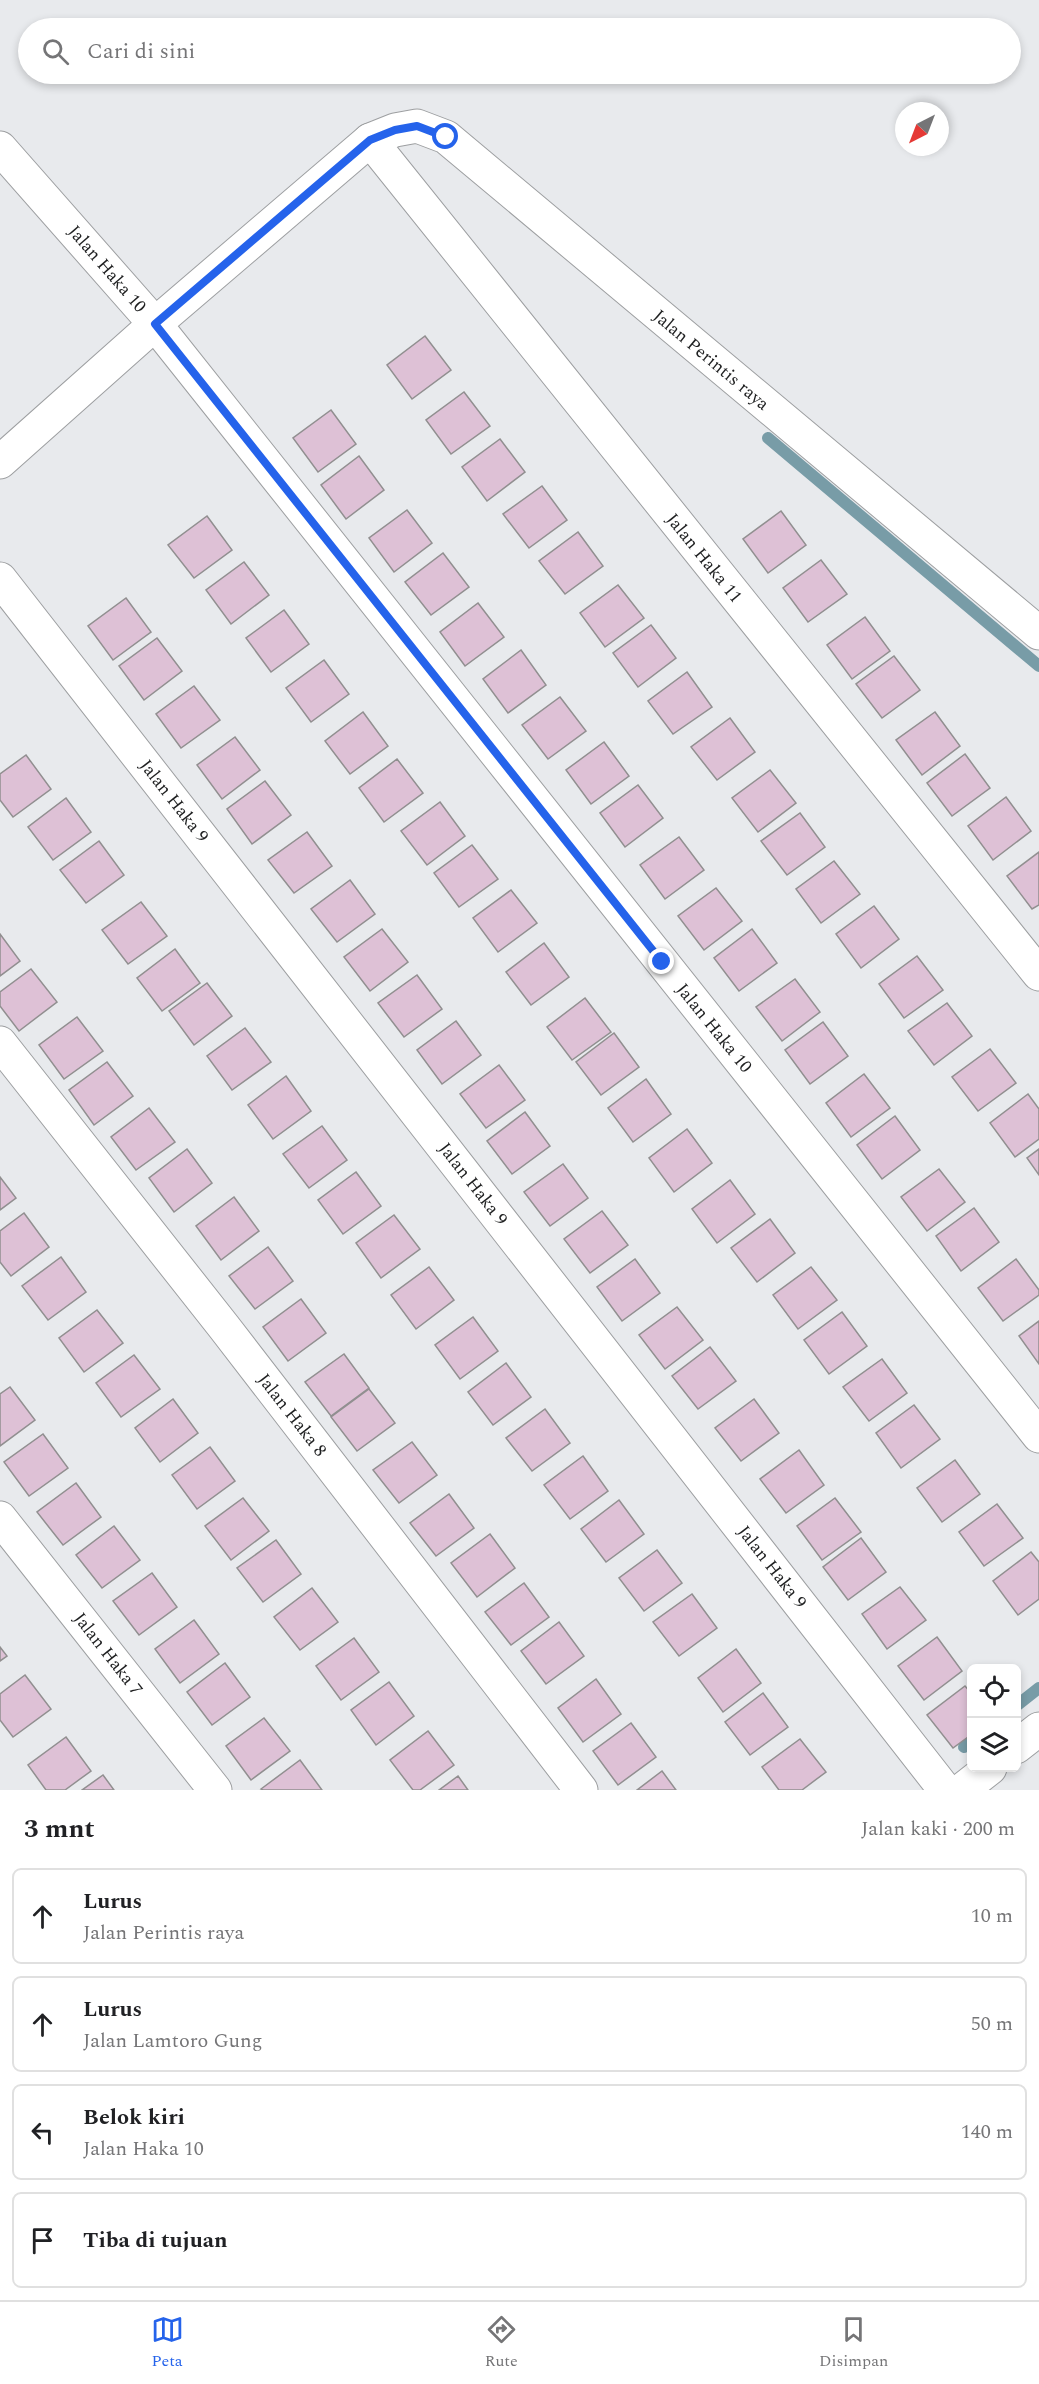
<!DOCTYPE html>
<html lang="id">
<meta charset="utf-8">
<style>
:root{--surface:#fff;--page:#f2f2f2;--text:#202124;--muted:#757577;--line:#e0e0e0;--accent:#2563eb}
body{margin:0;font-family:Spectral,serif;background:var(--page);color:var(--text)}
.controls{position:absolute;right:18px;bottom:18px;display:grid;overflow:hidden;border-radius:9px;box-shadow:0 3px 9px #0003}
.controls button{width:54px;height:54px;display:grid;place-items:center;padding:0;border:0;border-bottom:2px solid var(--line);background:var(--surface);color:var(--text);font:30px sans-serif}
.compass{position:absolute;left:895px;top:102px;width:54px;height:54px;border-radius:50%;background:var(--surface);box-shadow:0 3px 9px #0003;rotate:222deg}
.stop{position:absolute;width:18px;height:18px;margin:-14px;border:4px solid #2563eb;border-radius:50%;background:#fff}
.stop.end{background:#2563eb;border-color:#fff;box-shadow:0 2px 6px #0008}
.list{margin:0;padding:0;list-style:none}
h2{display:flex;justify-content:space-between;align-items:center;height:78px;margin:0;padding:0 24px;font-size:26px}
h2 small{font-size:20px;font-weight:400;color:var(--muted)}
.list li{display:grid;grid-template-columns:39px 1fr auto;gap:18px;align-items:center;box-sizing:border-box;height:96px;margin:0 12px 12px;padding:0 12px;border:2px solid var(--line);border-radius:9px}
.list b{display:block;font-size:22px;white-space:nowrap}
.list p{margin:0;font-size:20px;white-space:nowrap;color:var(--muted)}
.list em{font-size:20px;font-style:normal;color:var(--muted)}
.icon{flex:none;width:33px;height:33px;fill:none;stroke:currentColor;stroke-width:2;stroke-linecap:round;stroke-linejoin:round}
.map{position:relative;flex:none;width:1039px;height:1790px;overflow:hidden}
.search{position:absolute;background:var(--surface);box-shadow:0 3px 9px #0003;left:18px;right:18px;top:18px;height:66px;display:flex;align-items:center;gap:15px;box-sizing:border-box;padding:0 21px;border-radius:33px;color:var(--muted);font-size:22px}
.sheet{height:510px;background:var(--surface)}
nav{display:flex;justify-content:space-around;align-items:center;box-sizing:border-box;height:84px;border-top:2px solid var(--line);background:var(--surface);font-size:16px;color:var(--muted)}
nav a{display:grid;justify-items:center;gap:3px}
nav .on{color:var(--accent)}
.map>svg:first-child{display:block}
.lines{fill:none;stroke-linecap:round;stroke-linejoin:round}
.stream{stroke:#789ca7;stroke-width:12}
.building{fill:#dec1d6;stroke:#918f90;stroke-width:1.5}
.minor-casing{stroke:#9d9fa1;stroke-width:35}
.minor{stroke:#fff;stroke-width:33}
.route{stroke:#2563eb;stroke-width:8}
.labels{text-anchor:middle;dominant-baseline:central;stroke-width:6;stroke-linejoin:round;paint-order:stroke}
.street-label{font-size:18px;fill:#1f2021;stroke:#fff}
</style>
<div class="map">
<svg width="1039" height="1790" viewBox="0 0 1039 1790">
<rect width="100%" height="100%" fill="#e8eaed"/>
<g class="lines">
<g class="stream">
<path d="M768,438L1039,666"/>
<path d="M1016,1706L1039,1688"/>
<path d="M964,1747L972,1741"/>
</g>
</g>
<g class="building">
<path d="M425,336L451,370L412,399L387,365Z"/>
<path d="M464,392L490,426L451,454L426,420Z"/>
<path d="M331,410L356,444L318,472L293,438Z"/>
<path d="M500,439L525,472L487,501L462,467Z"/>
<path d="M359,456L384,490L346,519L321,485Z"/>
<path d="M542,486L567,520L529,548L503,514Z"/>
<path d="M407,510L432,543L394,572L369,538Z"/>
<path d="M781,511L806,545L768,573L743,539Z"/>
<path d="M207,516L232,550L194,578L168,545Z"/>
<path d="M578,532L603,566L565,594L539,561Z"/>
<path d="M443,553L469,587L431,615L405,582Z"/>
<path d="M821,560L847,594L808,622L783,588Z"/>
<path d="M244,562L269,595L231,624L206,590Z"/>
<path d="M618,585L644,618L605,647L580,613Z"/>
<path d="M126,598L151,632L113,660L88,626Z"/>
<path d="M478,603L504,637L465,666L440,632Z"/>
<path d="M284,610L309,644L271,672L246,638Z"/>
<path d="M865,617L890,651L852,679L827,645Z"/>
<path d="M651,625L676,658L638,687L613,653Z"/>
<path d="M157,638L182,671L144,700L119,666Z"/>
<path d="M521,650L546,685L508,713L483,679Z"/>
<path d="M894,656L920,690L882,718L856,684Z"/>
<path d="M324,660L349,694L311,722L286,688Z"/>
<path d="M687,672L712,707L673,734L648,701Z"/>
<path d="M194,686L220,720L181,748L156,714Z"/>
<path d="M560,697L586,731L548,759L522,725Z"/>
<path d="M363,712L388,746L350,774L325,741Z"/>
<path d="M935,712L960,746L922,775L896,740Z"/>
<path d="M730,718L755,752L717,780L691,747Z"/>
<path d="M235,737L260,770L222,799L197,765Z"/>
<path d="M604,742L629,776L591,804L566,770Z"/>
<path d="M965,754L990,788L952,816L927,783Z"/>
<path d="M26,755L51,789L13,817L0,800V774Z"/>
<path d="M397,759L423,793L384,822L359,788Z"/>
<path d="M770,770L796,803L758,832L732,798Z"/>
<path d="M265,781L291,815L252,844L227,809Z"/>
<path d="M638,785L663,818L625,847L600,813Z"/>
<path d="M1006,797L1031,831L993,860L968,826Z"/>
<path d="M66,798L91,832L53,860L28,827Z"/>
<path d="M440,802L465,836L427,865L401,831Z"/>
<path d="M800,813L825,847L787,875L761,841Z"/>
<path d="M307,832L332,866L294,893L268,860Z"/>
<path d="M679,837L704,870L665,899L640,865Z"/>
<path d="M99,841L124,875L86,903L60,870Z"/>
<path d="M472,845L498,879L459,907L434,873Z"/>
<path d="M1039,852V905L1032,909L1007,876Z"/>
<path d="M834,861L860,894L821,923L796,889Z"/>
<path d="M350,880L375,914L337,942L311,909Z"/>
<path d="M716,888L742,921L704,950L678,916Z"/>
<path d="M511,890L537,923L498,952L473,918Z"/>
<path d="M141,902L167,936L128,964L102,930Z"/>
<path d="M874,906L899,939L861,968L836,934Z"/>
<path d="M382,929L408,962L370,991L344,957Z"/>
<path d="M752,929L777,963L739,991L714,958Z"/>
<path d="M0,934L20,961L0,976Z"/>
<path d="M544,943L569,977L531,1005L506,972Z"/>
<path d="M175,949L200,983L162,1011L137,978Z"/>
<path d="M917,956L943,990L904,1018L879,984Z"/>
<path d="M31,969L57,1002L19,1031L0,1006V992Z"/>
<path d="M417,975L442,1009L404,1037L378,1003Z"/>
<path d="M795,979L820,1012L782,1041L756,1007Z"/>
<path d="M207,983L232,1016L194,1045L169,1011Z"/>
<path d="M585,998L611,1032L572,1060L547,1027Z"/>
<path d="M947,1003L972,1036L934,1065L908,1031Z"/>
<path d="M77,1017L103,1051L64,1079L39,1045Z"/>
<path d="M456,1021L481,1055L442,1084L417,1050Z"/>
<path d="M823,1022L848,1056L810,1084L785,1050Z"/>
<path d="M245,1028L271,1062L232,1090L207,1056Z"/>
<path d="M614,1033L639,1067L601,1095L576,1062Z"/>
<path d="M990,1049L1016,1083L978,1111L952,1077Z"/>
<path d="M107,1062L133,1096L94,1125L69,1090Z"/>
<path d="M499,1065L525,1100L486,1128L460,1094Z"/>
<path d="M864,1074L890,1108L851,1137L826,1103Z"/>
<path d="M286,1076L311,1111L273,1139L248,1105Z"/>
<path d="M646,1079L671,1114L633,1142L608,1108Z"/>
<path d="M1028,1094L1039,1109V1139L1015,1157L990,1123Z"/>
<path d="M149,1108L175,1142L136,1170L111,1137Z"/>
<path d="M525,1112L550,1146L512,1174L487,1141Z"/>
<path d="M895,1116L920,1150L882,1179L857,1145Z"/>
<path d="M322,1126L347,1160L309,1188L283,1154Z"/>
<path d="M687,1129L712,1163L674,1192L649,1158Z"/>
<path d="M187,1149L212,1183L174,1212L149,1178Z"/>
<path d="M1039,1149V1175L1027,1158Z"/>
<path d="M563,1164L588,1198L550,1226L524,1192Z"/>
<path d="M939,1169L965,1202L927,1231L901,1197Z"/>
<path d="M356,1172L381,1206L343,1234L318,1200Z"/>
<path d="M0,1177L16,1198L0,1210Z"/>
<path d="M730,1180L755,1214L717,1243L692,1209Z"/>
<path d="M234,1197L259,1231L221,1260L196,1226Z"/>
<path d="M974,1208L999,1242L961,1271L936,1236Z"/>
<path d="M602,1211L628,1245L590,1273L564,1239Z"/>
<path d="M24,1213L49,1247L11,1276L0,1262V1231Z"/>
<path d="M394,1215L420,1249L381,1278L356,1243Z"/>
<path d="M770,1219L795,1253L757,1282L731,1248Z"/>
<path d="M268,1247L293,1281L255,1309L229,1276Z"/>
<path d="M61,1257L86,1292L48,1320L22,1286Z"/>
<path d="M635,1259L660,1293L622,1321L597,1287Z"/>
<path d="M1016,1259L1039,1290V1295L1003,1321L978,1288Z"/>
<path d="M429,1267L454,1300L416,1329L391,1295Z"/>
<path d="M811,1267L837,1300L798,1329L773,1295Z"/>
<path d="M301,1299L326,1333L288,1361L263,1327Z"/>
<path d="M677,1307L703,1340L665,1369L639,1335Z"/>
<path d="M97,1310L123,1343L84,1372L59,1338Z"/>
<path d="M842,1312L867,1346L829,1374L804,1340Z"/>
<path d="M473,1317L498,1351L460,1379L435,1345Z"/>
<path d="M1039,1321V1364L1019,1336Z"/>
<path d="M710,1347L736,1381L698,1409L672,1376Z"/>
<path d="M344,1354L369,1388L331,1416L305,1382Z"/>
<path d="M134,1355L160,1389L121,1417L96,1383Z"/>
<path d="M882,1359L907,1393L869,1421L843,1387Z"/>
<path d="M506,1363L531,1397L493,1425L468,1392Z"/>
<path d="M10,1387L35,1420L0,1446V1394Z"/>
<path d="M369,1389L395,1423L357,1451L331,1417Z"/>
<path d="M173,1399L198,1433L160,1462L135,1428Z"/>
<path d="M754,1399L779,1433L741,1461L715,1428Z"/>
<path d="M914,1405L940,1439L901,1468L876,1433Z"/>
<path d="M545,1409L570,1443L532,1471L506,1438Z"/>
<path d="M43,1434L68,1468L29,1496L4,1462Z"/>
<path d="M412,1442L437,1475L399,1503L373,1470Z"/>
<path d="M210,1447L235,1481L197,1509L172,1475Z"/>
<path d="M799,1450L824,1485L786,1513L760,1479Z"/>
<path d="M583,1456L608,1491L570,1519L544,1485Z"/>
<path d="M955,1460L980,1494L942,1522L917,1488Z"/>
<path d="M76,1483L101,1517L63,1545L37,1512Z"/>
<path d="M449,1494L474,1528L436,1556L410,1523Z"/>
<path d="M243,1498L269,1531L231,1560L205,1526Z"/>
<path d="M835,1498L861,1532L822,1560L797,1526Z"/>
<path d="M619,1500L644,1534L606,1562L581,1529Z"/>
<path d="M997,1504L1023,1538L984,1566L959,1532Z"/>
<path d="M114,1526L140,1560L102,1588L76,1555Z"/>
<path d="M490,1534L515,1568L477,1597L451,1563Z"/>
<path d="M861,1538L886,1572L848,1600L823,1567Z"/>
<path d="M276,1540L301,1574L263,1602L237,1568Z"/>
<path d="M657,1550L682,1583L644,1611L619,1578Z"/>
<path d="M1031,1552L1039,1562V1599L1018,1615L993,1581Z"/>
<path d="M152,1573L177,1607L139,1635L113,1601Z"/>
<path d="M524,1583L549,1617L511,1645L485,1612Z"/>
<path d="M900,1587L926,1620L887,1649L862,1614Z"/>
<path d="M312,1588L338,1622L300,1650L274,1617Z"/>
<path d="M692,1594L717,1628L679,1656L653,1622Z"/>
<path d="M194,1620L219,1654L180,1683L155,1649Z"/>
<path d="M559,1622L584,1656L546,1684L521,1651Z"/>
<path d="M937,1637L962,1671L924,1700L898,1666Z"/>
<path d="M354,1638L379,1672L341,1700L316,1666Z"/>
<path d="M0,1647L7,1656L0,1661Z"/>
<path d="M736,1649L761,1683L723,1712L698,1678Z"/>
<path d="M225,1663L250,1697L212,1725L187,1692Z"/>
<path d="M25,1675L51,1709L13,1737L0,1720V1694Z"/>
<path d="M596,1679L621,1714L583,1742L558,1708Z"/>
<path d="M389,1682L414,1716L376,1745L351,1710Z"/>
<path d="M965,1686L972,1694V1734L953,1748L927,1715Z"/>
<path d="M763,1693L788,1727L750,1755L725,1722Z"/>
<path d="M264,1718L290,1751L251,1780L226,1746Z"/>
<path d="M631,1723L656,1757L618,1785L593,1751Z"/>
<path d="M428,1731L454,1765L420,1790H413L390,1760Z"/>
<path d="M66,1737L91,1771L65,1790H46L28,1765Z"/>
<path d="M800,1739L826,1772L802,1790H779L762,1767Z"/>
<path d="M300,1760L322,1790H263L261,1789Z"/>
<path d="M662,1771L676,1790H637Z"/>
<path d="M103,1775L114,1790H82Z"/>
<path d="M458,1776L468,1790H439Z"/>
</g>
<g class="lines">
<g class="minor-casing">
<g id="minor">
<path d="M370,140L1039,974"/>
<path d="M0,148L155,324L1039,1436"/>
<path d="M0,462L155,324L370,140L395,130L417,126L446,137L1039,633"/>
<path d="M0,579L945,1790"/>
<path d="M0,1043L224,1327L581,1790"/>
<path d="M0,1518L215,1790"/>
<path d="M1016,1747L1039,1729"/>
<path d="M962,1790L990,1768"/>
</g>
</g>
<use href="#minor" class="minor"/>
</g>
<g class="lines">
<path class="route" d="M446,137L417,126L395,130L370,140L155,324L662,962"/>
</g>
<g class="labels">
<g class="street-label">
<text transform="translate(107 269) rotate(49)">Jalan Haka 10</text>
<text transform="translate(711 360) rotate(40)">Jalan Perintis raya</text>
<text transform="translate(704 558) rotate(51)">Jalan Haka 11</text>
<text transform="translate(174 801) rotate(52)">Jalan Haka 9</text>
<text transform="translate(714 1028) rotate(51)">Jalan Haka 10</text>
<text transform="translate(473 1184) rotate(52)">Jalan Haka 9</text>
<text transform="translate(292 1415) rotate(52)">Jalan Haka 8</text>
<text transform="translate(772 1567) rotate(52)">Jalan Haka 9</text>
<text transform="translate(108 1654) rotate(52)">Jalan Haka 7</text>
</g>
</g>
</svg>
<div class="controls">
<button><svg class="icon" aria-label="locate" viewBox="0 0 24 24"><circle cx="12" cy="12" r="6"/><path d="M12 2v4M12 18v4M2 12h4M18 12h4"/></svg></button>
<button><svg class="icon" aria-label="layers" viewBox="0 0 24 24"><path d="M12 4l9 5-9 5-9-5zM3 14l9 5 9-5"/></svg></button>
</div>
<svg class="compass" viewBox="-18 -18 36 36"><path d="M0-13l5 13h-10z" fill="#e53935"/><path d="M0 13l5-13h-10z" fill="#757577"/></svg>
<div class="stop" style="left:446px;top:137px"></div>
<div class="stop end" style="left:662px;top:962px"></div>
<div class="search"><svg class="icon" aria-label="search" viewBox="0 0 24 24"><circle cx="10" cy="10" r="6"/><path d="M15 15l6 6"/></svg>Cari di sini</div>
</div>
<section class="sheet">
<h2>3 mnt<small>Jalan kaki · 200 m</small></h2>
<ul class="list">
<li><svg class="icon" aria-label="ahead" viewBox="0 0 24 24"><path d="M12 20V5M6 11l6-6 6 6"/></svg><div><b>Lurus</b><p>Jalan Perintis raya</p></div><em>10 m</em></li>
<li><svg class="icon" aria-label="ahead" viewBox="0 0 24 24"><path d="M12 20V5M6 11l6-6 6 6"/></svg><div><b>Lurus</b><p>Jalan Lamtoro Gung</p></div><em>50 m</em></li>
<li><svg class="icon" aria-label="left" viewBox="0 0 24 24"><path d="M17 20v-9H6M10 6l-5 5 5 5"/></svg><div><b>Belok kiri</b><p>Jalan Haka 10</p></div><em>140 m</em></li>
<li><svg class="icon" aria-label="arrive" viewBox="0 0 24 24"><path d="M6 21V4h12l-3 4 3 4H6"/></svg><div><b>Tiba di tujuan</b></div></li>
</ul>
</section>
<nav>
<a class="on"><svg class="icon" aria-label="map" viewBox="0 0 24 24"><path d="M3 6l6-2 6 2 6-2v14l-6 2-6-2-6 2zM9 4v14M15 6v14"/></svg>Peta</a>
<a><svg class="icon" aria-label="directions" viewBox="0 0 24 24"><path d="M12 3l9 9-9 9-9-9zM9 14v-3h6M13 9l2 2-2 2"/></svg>Rute</a>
<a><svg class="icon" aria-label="saved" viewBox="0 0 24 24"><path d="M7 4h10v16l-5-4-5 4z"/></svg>Disimpan</a>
</nav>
